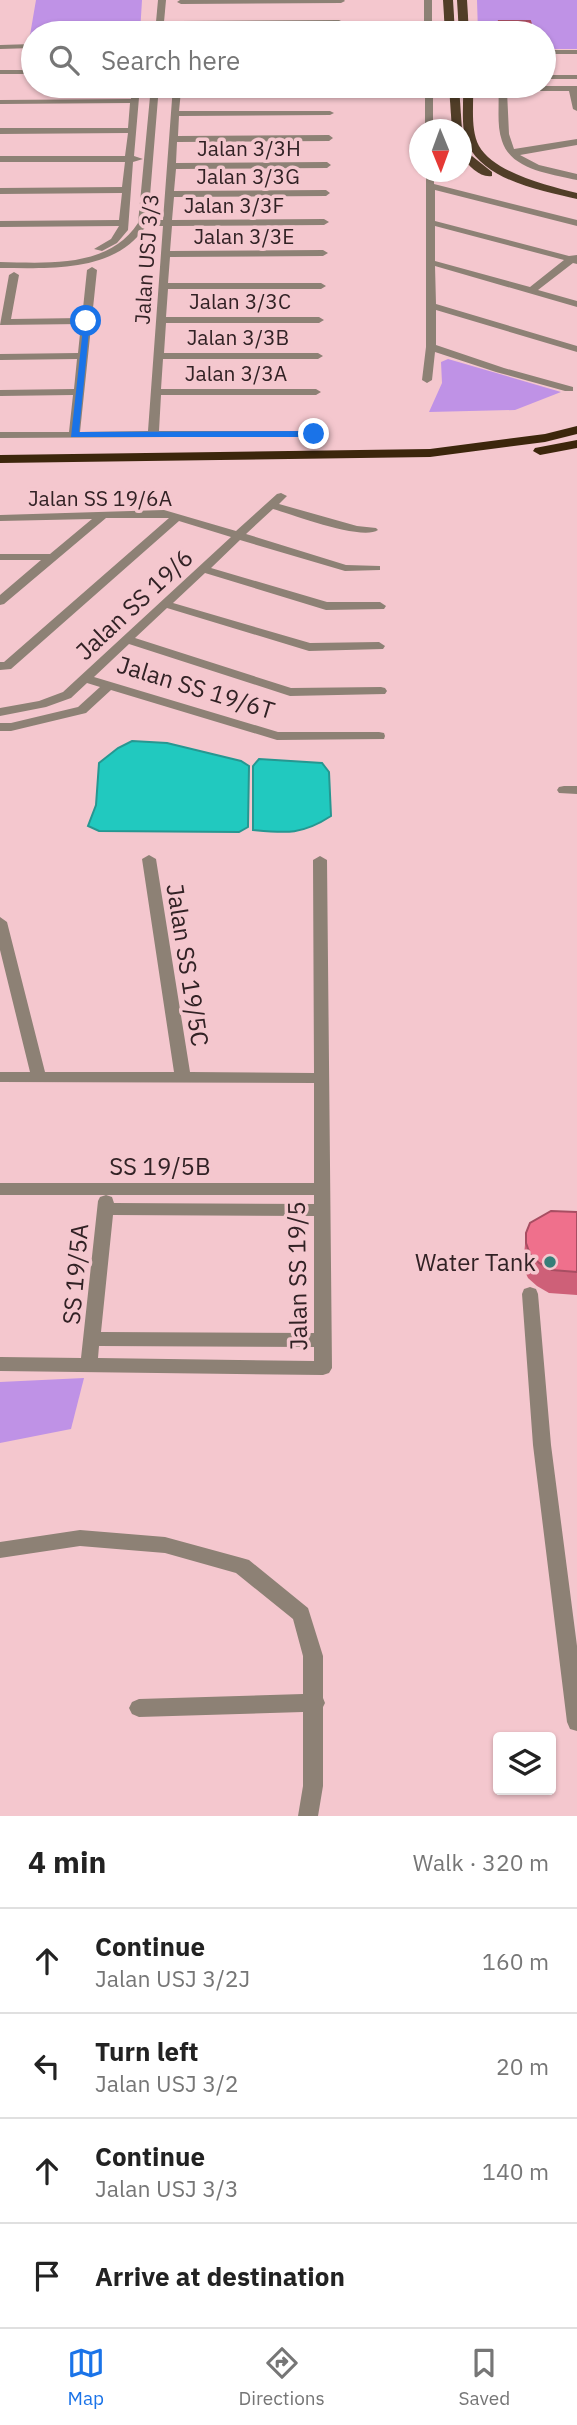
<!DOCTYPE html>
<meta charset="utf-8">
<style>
:root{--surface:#fff;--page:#f2f2f2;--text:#222;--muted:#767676;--line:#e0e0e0;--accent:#1a73e8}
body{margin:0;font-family:"IBM Plex Sans",sans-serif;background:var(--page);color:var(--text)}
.controls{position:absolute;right:21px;bottom:21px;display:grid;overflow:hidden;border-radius:7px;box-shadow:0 2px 5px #0004}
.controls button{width:63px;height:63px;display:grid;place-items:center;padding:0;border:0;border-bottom:2px solid var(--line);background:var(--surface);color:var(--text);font:35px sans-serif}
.compass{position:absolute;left:409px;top:119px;width:63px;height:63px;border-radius:50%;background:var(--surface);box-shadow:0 2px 5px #0004;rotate:179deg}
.stop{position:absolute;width:21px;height:21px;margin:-16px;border:5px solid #1a73e8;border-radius:50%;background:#fff}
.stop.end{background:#1a73e8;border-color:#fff;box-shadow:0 2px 7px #0008}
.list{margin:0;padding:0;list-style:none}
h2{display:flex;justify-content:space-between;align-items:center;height:91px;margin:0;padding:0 28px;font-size:30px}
h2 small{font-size:23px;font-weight:400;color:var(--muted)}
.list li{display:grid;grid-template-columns:46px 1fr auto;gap:21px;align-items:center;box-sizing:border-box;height:105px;padding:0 28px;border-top:2px solid var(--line)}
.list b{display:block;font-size:26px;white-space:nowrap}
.list p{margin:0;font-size:23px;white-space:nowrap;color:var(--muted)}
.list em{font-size:23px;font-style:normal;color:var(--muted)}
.icon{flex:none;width:38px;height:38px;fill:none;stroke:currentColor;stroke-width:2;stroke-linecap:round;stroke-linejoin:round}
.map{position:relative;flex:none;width:577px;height:1816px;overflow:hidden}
.search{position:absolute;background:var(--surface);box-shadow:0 2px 5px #0004;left:21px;right:21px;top:21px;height:77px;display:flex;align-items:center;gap:18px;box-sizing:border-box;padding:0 24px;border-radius:38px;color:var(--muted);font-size:26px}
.sheet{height:511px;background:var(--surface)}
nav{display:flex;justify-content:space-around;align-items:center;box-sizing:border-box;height:98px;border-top:2px solid var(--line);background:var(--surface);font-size:19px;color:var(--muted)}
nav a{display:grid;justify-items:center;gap:4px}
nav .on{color:var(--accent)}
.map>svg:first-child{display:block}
.green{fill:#bf92e6}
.water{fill:#21c9bf;stroke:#269791;stroke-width:2}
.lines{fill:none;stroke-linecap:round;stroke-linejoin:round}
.minor{fill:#8d8175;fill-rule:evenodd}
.major{fill:#513e28;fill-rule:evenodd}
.highway{fill:#3c260c;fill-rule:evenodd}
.wall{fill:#ce6078}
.building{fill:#ef708c;stroke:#a74e62;stroke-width:2}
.route{fill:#1a73e8}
.poi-dot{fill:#367e78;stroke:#f4c7ce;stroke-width:2.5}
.labels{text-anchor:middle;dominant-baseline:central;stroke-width:7;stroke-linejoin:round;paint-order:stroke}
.far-street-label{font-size:21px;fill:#322225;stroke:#f4c7ce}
.street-label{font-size:24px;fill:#322225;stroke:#f4c7ce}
.poi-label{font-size:24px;fill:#322225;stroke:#f4c7ce;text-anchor:end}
</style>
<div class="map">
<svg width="577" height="1816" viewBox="0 0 577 1816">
<rect width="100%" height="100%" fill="#f4c7ce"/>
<g class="green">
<path d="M36,0H142L140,33H33V41H29Z"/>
<path d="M477,0H577V49H544V33H478Z"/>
<path d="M448,359L561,392L515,410L429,412L442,383L441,362Z"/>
<path d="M84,1378L71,1429L0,1443V1382Z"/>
</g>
<g class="water">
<path d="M132,741L167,743L241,761L249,766L248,827L239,832L99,831L88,826L96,805L99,763L118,748Z"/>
<path d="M259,759L322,763L329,772L331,816C302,835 286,833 253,830V766Z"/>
</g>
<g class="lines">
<g class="minor">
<path d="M158,0H166L163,33H155Z"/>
<path d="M180,0H344L345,1L341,3L181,4L177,2Z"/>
<rect x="424" y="0" width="8" height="33"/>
<path d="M339,20L343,22L342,24L180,25L176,23L180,21Z"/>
<path d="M33,44V48L0,49V45Z"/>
<rect x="544" y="50" width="33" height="4"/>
<rect x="0" y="70" width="33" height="4"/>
<rect x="544" y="75" width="33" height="4"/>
<path d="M132,86H140L134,156L143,159L133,162L128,230L117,243L102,251L94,249L111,239L119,226L0,227V221L119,220L122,193L0,194V188L122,187L125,162H0V156H125L128,133L0,134V128H128L130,103L0,104V100L131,99Z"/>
<path d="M151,86H159L148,220H163L173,86L331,87L335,89L331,91H181L179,111H330L334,113L330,115L179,116L178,136L329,135L333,138L329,141L177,142L176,163L327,162L331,165L327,168L176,169L174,191L326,190L330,193L326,196L174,197L172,220L324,219L329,222L324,225L172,226L170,251L323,250L328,253L323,256L170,257L168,283H321L326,286L321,289H168L166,317H319L324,320L319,323H166L164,353H318L323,356L318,359H163L161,389H316L321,392L316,395H161L159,431H314L318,432V436L0,438V432H69L73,395L0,396V390L74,389L77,359L0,360V354L78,353L81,324L0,325L9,275L14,272L19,275L11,319L82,318L87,270L92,267L97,270L80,432L148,431L163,226H146C115,273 50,268 0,268V262C48,263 109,268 138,223Z"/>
<rect x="425" y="86" width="8" height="44"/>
<path d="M498,86H577V111L573,109L569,91H507L509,134L514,149L577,139V145L520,155L539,165L577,174V180C552,174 511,170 502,141C496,124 500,104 498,86Z"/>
<path d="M426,172H434V184L577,220V226L435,190V221L569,256L577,255V264L573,263L538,290L577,301V307L435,266L436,304L577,346V352L436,310V345L504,368L573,387V391H565L496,372L435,352L432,380L427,383L422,380L426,347ZM435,226L564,260L530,287L435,261Z"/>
<path d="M281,493L287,496L279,504L357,526L376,528L378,530C362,541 294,515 273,509L246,534L346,565L380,566V570L345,571L240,540L211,568L327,602H380L386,606L384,609L326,610L205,573L173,603L310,643L379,642L385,646L383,649L309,651L167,608L135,638L291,688L381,687L385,688L387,691L385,694L290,696L129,644L94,677L278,732H379L384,733L385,736L384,739L277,740L111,690L86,713L11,731H0V723H11L78,707L100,687L87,683L71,698L46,707L0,716V708L39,701L63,692L231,537L179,521L11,669L0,670V662H4L169,518H106L4,604L0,605V595L41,560H0V554H50L92,519L0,521V515L164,510L236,531L277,494Z"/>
<path d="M564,786H577V794L559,793L557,790L559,787Z"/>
<path d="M149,855L156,859L190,1072L314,1073L313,860L320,856L327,860L332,1368L329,1373L323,1375L0,1371V1357L81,1358L98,1201L100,1197L106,1195H0V1183H314V1083L0,1082V1072H30L0,950V917L7,922L45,1072H174L142,859ZM106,1195H314V1204L114,1203L112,1197ZM113,1215L314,1216V1333L101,1332ZM99,1346L314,1347V1361L98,1358Z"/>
<path d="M530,1287L536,1289L538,1294L551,1445L577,1646V1731L570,1729L567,1722L533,1445L522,1294L524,1289Z"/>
<path d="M80,1530L165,1537L242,1558L249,1560L308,1608L323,1656V1698L325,1703L323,1707V1786L318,1816H298L303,1786V1712L139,1717L132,1714L129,1708L132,1702L139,1699L303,1694V1656L293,1619L236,1573L165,1553L80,1546L0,1558V1542Z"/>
</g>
<g class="major">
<path d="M443,0H453L455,33H445Z"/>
<path d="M457,0H467L469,33H459Z"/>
<path d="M449,86H459L462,130V131L452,130Z"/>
<path d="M463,86H473C474,104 470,129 479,146C494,173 549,186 577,193V199C542,191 486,181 468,145C460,128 464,104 463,86Z"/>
<path d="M462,148L492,172V176C480,178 469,166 462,157Z"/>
</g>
<g class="highway">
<path d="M577,426V434L545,442L430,457L0,463V455L430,449L545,434Z"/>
<path d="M577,440V448L540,455L533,451L535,448Z"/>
</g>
</g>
<g class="wall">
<path d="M499,21L534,33H498Z"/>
<path d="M577,1212V1295L549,1293L537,1286L528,1278L523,1267L526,1233Z"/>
</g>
<g class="building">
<path d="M499,21H530L534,33H502Z"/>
<path d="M551,1211L577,1212V1272L552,1270L539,1263L530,1254L526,1243V1233L530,1223Z"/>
</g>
<path class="route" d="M84,319L90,321L79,432L314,431L318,434L314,437H71Z"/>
<circle class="poi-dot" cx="550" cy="1262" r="7"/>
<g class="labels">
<g class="far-street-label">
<text x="249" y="148">Jalan 3/3H</text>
<text x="248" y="176">Jalan 3/3G</text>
<text x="234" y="205">Jalan 3/3F</text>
<text x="244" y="236">Jalan 3/3E</text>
<text transform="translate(146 259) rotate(-86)">Jalan USJ 3/3</text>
<text x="240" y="301">Jalan 3/3C</text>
<text x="238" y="337">Jalan 3/3B</text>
<text x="236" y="373">Jalan 3/3A</text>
<text x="100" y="498">Jalan SS 19/6A</text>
</g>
<g class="street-label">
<text transform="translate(134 604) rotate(-43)">Jalan SS 19/6</text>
<text transform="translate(196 687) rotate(17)">Jalan SS 19/6T</text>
<text transform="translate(188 965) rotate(81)">Jalan SS 19/5C</text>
<text x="160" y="1166">SS 19/5B</text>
<text transform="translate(75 1274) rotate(-85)">SS 19/5A</text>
<text transform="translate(297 1276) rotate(-91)">Jalan SS 19/5</text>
</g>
<g class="poi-label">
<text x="536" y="1262">Water Tank</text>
</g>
</g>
</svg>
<div class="controls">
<button><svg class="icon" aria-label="layers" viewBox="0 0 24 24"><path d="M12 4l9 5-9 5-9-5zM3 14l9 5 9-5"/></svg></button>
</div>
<svg class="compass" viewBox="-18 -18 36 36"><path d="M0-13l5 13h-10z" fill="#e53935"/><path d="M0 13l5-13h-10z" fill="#767676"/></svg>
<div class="stop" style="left:86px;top:321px"></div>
<div class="stop end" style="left:314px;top:434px"></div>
<div class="search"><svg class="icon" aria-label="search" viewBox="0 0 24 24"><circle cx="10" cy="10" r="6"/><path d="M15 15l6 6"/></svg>Search here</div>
</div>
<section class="sheet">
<h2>4 min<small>Walk · 320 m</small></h2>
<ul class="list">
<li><svg class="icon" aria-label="ahead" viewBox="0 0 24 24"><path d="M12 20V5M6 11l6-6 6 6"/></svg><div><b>Continue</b><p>Jalan USJ 3/2J</p></div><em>160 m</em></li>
<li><svg class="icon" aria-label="left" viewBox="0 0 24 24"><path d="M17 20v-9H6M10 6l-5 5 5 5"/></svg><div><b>Turn left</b><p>Jalan USJ 3/2</p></div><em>20 m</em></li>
<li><svg class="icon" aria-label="ahead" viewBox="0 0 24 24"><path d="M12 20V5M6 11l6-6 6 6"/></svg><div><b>Continue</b><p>Jalan USJ 3/3</p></div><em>140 m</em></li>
<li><svg class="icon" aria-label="arrive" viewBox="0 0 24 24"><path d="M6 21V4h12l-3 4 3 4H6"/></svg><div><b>Arrive at destination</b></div></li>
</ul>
</section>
<nav>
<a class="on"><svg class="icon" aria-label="map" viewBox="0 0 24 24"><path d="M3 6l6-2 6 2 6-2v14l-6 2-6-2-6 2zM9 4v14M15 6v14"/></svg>Map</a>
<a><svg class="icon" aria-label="directions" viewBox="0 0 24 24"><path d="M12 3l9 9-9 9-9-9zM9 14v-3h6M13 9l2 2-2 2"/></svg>Directions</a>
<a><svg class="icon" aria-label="saved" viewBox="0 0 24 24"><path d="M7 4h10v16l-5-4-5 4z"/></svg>Saved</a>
</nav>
